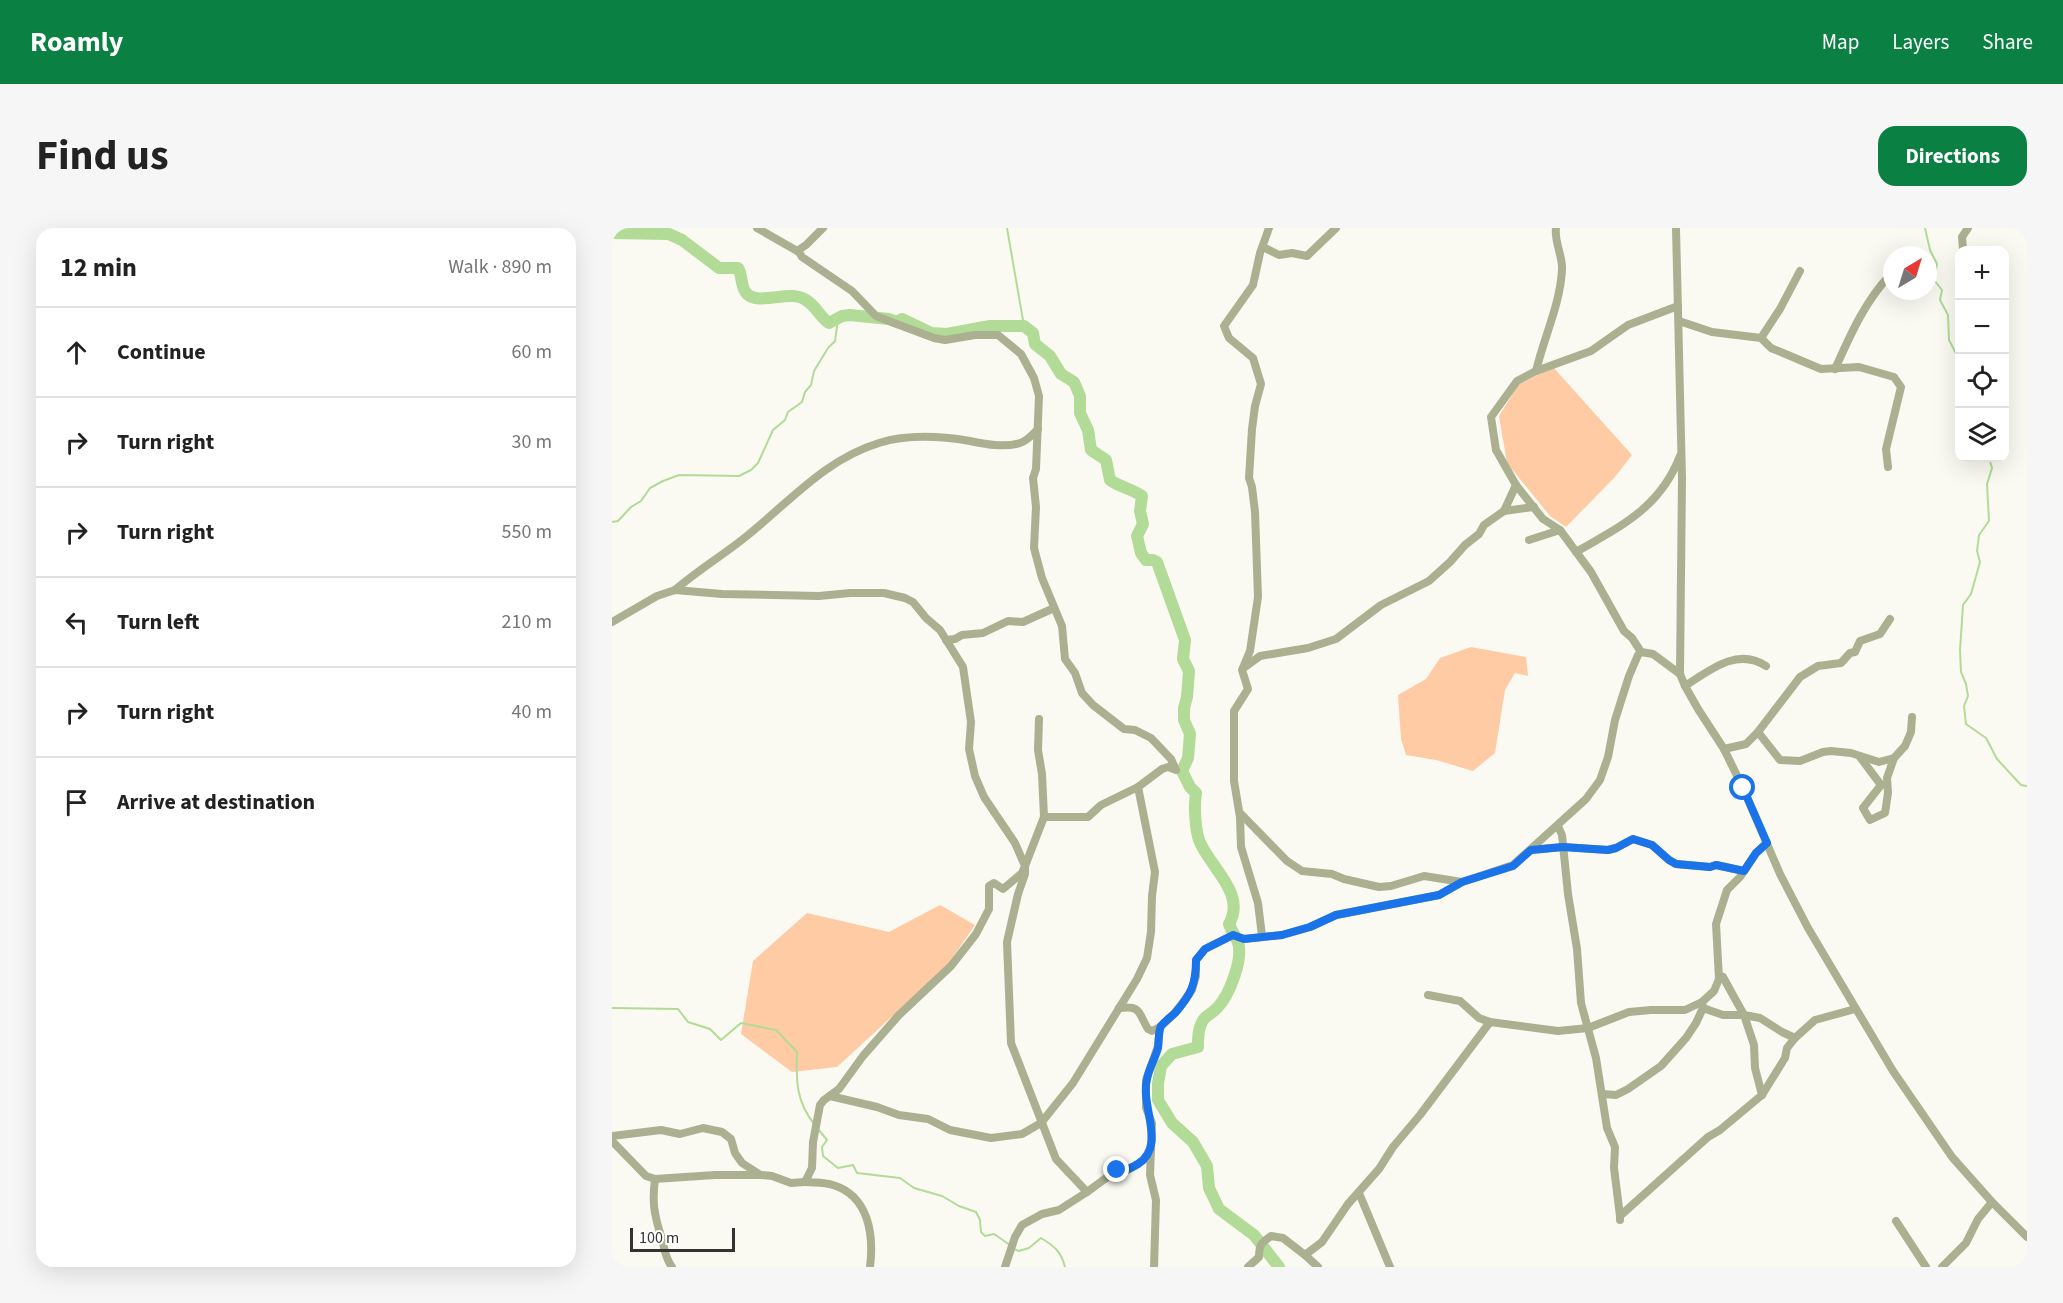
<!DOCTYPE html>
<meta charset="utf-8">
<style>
:root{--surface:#fff;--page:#f6f6f6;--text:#222;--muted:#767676;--line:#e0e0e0;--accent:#0b8043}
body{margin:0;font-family:"Source Sans 3",sans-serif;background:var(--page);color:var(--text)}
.controls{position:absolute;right:18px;top:18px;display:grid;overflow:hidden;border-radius:12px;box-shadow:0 6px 24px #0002}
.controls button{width:54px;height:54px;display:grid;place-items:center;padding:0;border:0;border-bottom:2px solid var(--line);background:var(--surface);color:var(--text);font:30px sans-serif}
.compass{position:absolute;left:1271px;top:18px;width:54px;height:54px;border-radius:50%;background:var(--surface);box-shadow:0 6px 24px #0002;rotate:38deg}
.scale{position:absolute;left:18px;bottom:15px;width:105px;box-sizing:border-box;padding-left:6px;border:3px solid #343331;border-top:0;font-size:16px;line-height:21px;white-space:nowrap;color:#343331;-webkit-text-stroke:4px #fff;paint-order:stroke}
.stop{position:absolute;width:18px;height:18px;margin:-14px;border:4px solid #1a73e8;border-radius:50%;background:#fff}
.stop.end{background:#1a73e8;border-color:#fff;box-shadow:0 2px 6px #0008}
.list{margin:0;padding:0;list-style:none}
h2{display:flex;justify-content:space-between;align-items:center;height:78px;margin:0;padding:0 24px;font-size:26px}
h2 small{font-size:20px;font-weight:400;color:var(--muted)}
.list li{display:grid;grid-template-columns:39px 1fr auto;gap:18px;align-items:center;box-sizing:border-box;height:90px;padding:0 24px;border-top:2px solid var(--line)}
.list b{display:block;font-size:22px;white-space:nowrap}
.list em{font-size:20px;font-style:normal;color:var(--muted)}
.icon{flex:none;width:33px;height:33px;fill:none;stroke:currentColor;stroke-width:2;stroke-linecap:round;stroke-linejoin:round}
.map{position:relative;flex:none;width:1415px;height:1039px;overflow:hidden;border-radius:18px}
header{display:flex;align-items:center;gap:36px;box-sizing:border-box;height:84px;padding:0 30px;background:var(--accent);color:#fff}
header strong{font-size:28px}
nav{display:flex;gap:33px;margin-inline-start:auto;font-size:21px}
.intro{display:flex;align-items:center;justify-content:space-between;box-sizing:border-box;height:144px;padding:0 36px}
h1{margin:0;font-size:42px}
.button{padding:15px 27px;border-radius:18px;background:var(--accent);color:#fff;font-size:21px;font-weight:700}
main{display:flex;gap:36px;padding:0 36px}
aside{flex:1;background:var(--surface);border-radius:18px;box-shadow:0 6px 24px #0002}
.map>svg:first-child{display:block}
.green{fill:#fecba4}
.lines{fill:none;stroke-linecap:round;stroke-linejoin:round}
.stream{stroke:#b1db97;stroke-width:2}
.river{stroke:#b1db97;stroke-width:12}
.minor{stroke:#abb090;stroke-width:8}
.route{stroke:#1a73e8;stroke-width:8}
</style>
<header>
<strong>Roamly</strong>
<nav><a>Map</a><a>Layers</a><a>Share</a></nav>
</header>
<div class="intro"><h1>Find us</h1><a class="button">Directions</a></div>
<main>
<aside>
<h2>12 min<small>Walk · 890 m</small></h2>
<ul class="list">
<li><svg class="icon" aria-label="ahead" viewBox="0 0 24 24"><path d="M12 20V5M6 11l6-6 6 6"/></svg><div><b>Continue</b></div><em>60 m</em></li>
<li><svg class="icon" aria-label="right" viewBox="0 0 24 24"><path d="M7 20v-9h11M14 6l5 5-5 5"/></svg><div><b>Turn right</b></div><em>30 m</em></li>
<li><svg class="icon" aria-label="right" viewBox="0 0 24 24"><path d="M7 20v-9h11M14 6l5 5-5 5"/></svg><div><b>Turn right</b></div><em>550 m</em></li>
<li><svg class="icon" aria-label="left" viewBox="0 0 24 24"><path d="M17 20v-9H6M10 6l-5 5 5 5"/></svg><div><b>Turn left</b></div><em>210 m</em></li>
<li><svg class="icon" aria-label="right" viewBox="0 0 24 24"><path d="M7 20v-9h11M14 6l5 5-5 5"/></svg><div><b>Turn right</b></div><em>40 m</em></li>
<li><svg class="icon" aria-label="arrive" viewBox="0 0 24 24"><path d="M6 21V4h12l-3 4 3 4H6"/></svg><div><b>Arrive at destination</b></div></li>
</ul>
</aside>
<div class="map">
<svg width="1415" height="1039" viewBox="0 0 1415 1039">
<rect width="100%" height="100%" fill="#fbfaf2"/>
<g class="green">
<path d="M941,139L1020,227L1003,249L954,299L938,288L895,235L887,188L906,157Z"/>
<path d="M859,419L914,429L916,448L903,445L893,462L883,525L861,543L824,532L794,527L789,511L786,467L814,451L828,430Z"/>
<path d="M328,677L363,697L334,739L225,839L180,844L129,806L141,733L195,685L277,704Z"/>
</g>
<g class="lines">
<g class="stream">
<path d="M395,0L412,98"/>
<path d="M1313,0L1318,22L1325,36L1322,52L1330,62L1328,72L1336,87L1337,112L1348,133"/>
<path d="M1377,230L1380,240L1375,256L1377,293L1367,307L1365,323L1368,334L1359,366L1351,377L1348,422L1349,444L1354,456L1356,468L1352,478L1354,496L1374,510L1385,531L1409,557L1415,558"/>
<path d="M0,294L6,293L19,279L29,273L38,260L51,253L67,247L127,248L139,242L146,235L161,202L173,192L176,184L190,174L193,164L199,157L202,143L216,120L223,113L226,91"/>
<path d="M0,780L66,781L76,794L98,801L109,812L129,795L164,802L185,824C184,853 184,874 203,897"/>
<path d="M206,901L215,912L210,919L211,928L226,940L241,937L245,945L288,950L302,960L330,968L347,978L364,984L368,992L369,1004L373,1008L382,1006L398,1017"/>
<path d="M402,1021L407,1023L417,1020L429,1010C442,1018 449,1023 453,1039"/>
</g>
<path class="river" d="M0,5L57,6L70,12L107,40H126C131,48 128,59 135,66C148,78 178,61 194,72C204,78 208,89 217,95L230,88L238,87L277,91L285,94L290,91L319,105L335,106L378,98H412L421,105L423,116L438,128L449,146L462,154L468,168V185L476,202L479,222L494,232L498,252C508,259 520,261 530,268L528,283L531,296L525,308L529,325L534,332H541L545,334L573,412L571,431L577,443L575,469L572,480V492L578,506L576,530L570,543L578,559L584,565C582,577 583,600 587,612C597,639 635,665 617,696C619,702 623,707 625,712C633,729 617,767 606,779C602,784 595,787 592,791C586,799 586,810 586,819L560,826L549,838L546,855V872L560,895L581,914L595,938L597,960L607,981L642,1007L667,1039"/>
<g class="minor">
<path d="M145,0L187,24"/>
<path d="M211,0L194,17L188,21L187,24L190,29L240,63L264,88L282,95L322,110L333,112L363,107H386L409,126L422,150L427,168L424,241L421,250L424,279L422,320L430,350L450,398L453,431L463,445L470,465L481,477L512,501L523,502L539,510L559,531L564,542L556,539L550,541L526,559L489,577L476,589H432"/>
<path d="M1064,0L1070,250L1068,446L1073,458L1086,481L1112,521L1131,560L1168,646L1196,700L1281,843L1340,929L1380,974L1415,1009"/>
<path d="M651,19L667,27L680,25L695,28L724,0"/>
<path d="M1351,21L1350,9L1356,0"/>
<path d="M1067,93L1100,104L1149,110L1159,120L1209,141L1247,139L1282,149L1289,159L1274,221L1276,239"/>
<path d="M1149,110L1168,81L1188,43"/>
<path d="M1223,141C1238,108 1252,75 1277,48"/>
<path d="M924,143C932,109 948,77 950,42C951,28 942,14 944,0"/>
<path d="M892,283L904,257"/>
<path d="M917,312L948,302"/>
<path d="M964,324C1009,298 1048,280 1068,228"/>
<path d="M63,362C86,342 113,326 136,307C178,273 214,231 267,215C296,206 328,208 358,213C373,216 392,220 408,215C415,213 421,206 426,201"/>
<path d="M0,394L45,368L63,362L110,366L207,368L238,365H272L293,370L301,374L314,390L328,402L351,439L359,494L357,521L363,548L372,569L403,615L413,638V646L406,666L395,714L399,815L444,931L475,964L505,942H516L533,931L539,922"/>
<path d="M334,412L343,411L350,407L371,405L396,393L411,394L442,380"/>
<path d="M1029,424L1020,410L1012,403L979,344L948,302L931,291L904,257L884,222L879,189L905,153L924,143L979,123L1016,97L1066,78"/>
<path d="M633,439L648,428L696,420L724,411L769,377L817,353L838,334L853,317L867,306L872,297L892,283L922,279"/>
<path d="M1073,458C1098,442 1125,419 1154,438"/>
<path d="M1146,504L1168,532L1188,533L1211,524L1219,523L1239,525L1267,534L1282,530L1293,518L1299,504L1300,489"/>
<path d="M1112,521L1134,516L1146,504L1188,449L1206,438L1229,435L1238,425L1243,424L1248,413L1268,406L1278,391"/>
<path d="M1248,529L1269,557L1251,580L1258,592L1273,585L1276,565L1275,550L1282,530"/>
<path d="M628,585L675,633L690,643L720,646L732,651L767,659L779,658L812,648L850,654L901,637L974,571L988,552L996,529L1003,492L1017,448L1026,427L1029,424L1041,426L1068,446"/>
<path d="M946,598L950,607L956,666L965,721L969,775L984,830L995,900L1003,919L1002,940L1008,988"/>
<path d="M919,622L951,619L996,622L1004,620L1021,611L1040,617L1057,632L1064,636L1098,639L1104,637L1132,643"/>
<path d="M650,708L646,675L629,619L628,589L622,553V483L636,461L630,442L638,423L646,369L643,284L640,259L637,250L640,201L643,178L649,156L641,130L617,110L612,98L641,57L648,25L657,0"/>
<path d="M816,767L848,773L867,790L878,794L946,803L976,800L1017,784L1039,782H1073L1090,774L1102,763L1107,751L1104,696L1115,662L1128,649L1144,625L1155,615"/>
<path d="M507,780C530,777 526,785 536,801L540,803L548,799"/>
<path d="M1091,780L1111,787H1132L1111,749"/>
<path d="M990,866L1004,867L1016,861L1049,838L1074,810L1084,795L1091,780L1090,774"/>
<path d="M1150,867L1143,840L1142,817L1132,787L1148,790L1170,804L1183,810"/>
<path d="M218,868L265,879L287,887L316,891L338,902L379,910L410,906L429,895L461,855L525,751L535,730L539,704L540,668L543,644L526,559"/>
<path d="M0,908L49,902L68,906L91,900L110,904L119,911L123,925L130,935L147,946"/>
<path d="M0,913L34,948L43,951L103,947H149L160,948L179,955L193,954L200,940L201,914L208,877L212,872L227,861L251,828L286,788L339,738L364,706L377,681V658L382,655L391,661L410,645L413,638L432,589L430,546L426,522L427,491"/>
<path d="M43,951C40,974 42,986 49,1008C53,1020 52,1028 60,1039"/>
<path d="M193,954C202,955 212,954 221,957C257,968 262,1007 258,1039"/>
<path d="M747,965L778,1039"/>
<path d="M1008,992V988L1096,909L1108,902L1150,867L1173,830L1175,820L1183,810L1203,792L1243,781"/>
<path d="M1284,993L1314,1039"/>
<path d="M693,1027L706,1039"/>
<path d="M393,1039L403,1009L410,997L430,986L447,982L475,964"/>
<path d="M542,1039L544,972L538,947L540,895L534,880V852L546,818L548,799L563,785L580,762L584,748V732L593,721L621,707L632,711L670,707L698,699L724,687L827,667L850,654"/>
<path d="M636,1039L647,1029C647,1017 649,1015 659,1008L671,1010L693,1027L710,1014L736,976L767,941L781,919L808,887L878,794"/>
<path d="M1330,1039L1354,1015L1366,991L1380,974"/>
</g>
</g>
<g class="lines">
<path class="route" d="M505,942C514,942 518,941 526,936C555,917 528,879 535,851C537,840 543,831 546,820C547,814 546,804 549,798C553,793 559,789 563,785C579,767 584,756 584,732L593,721L621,707L632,711L670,707L698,699L724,687L827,667L850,654L901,638L919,622L951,619L996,622L1004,620L1021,611L1040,617L1057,632L1064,636L1098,639L1104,637L1132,643L1144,625L1155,615L1131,560"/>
</g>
</svg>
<div class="controls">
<button>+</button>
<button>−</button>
<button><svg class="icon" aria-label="locate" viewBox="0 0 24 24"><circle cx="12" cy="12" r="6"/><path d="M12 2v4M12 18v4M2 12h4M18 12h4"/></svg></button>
<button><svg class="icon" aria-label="layers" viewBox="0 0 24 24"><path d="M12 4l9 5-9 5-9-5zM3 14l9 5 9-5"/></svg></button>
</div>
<svg class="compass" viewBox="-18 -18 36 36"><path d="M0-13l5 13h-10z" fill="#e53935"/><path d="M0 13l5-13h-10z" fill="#767676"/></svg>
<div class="scale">100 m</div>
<div class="stop" style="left:1131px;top:560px"></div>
<div class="stop end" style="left:505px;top:942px"></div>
</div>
</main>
